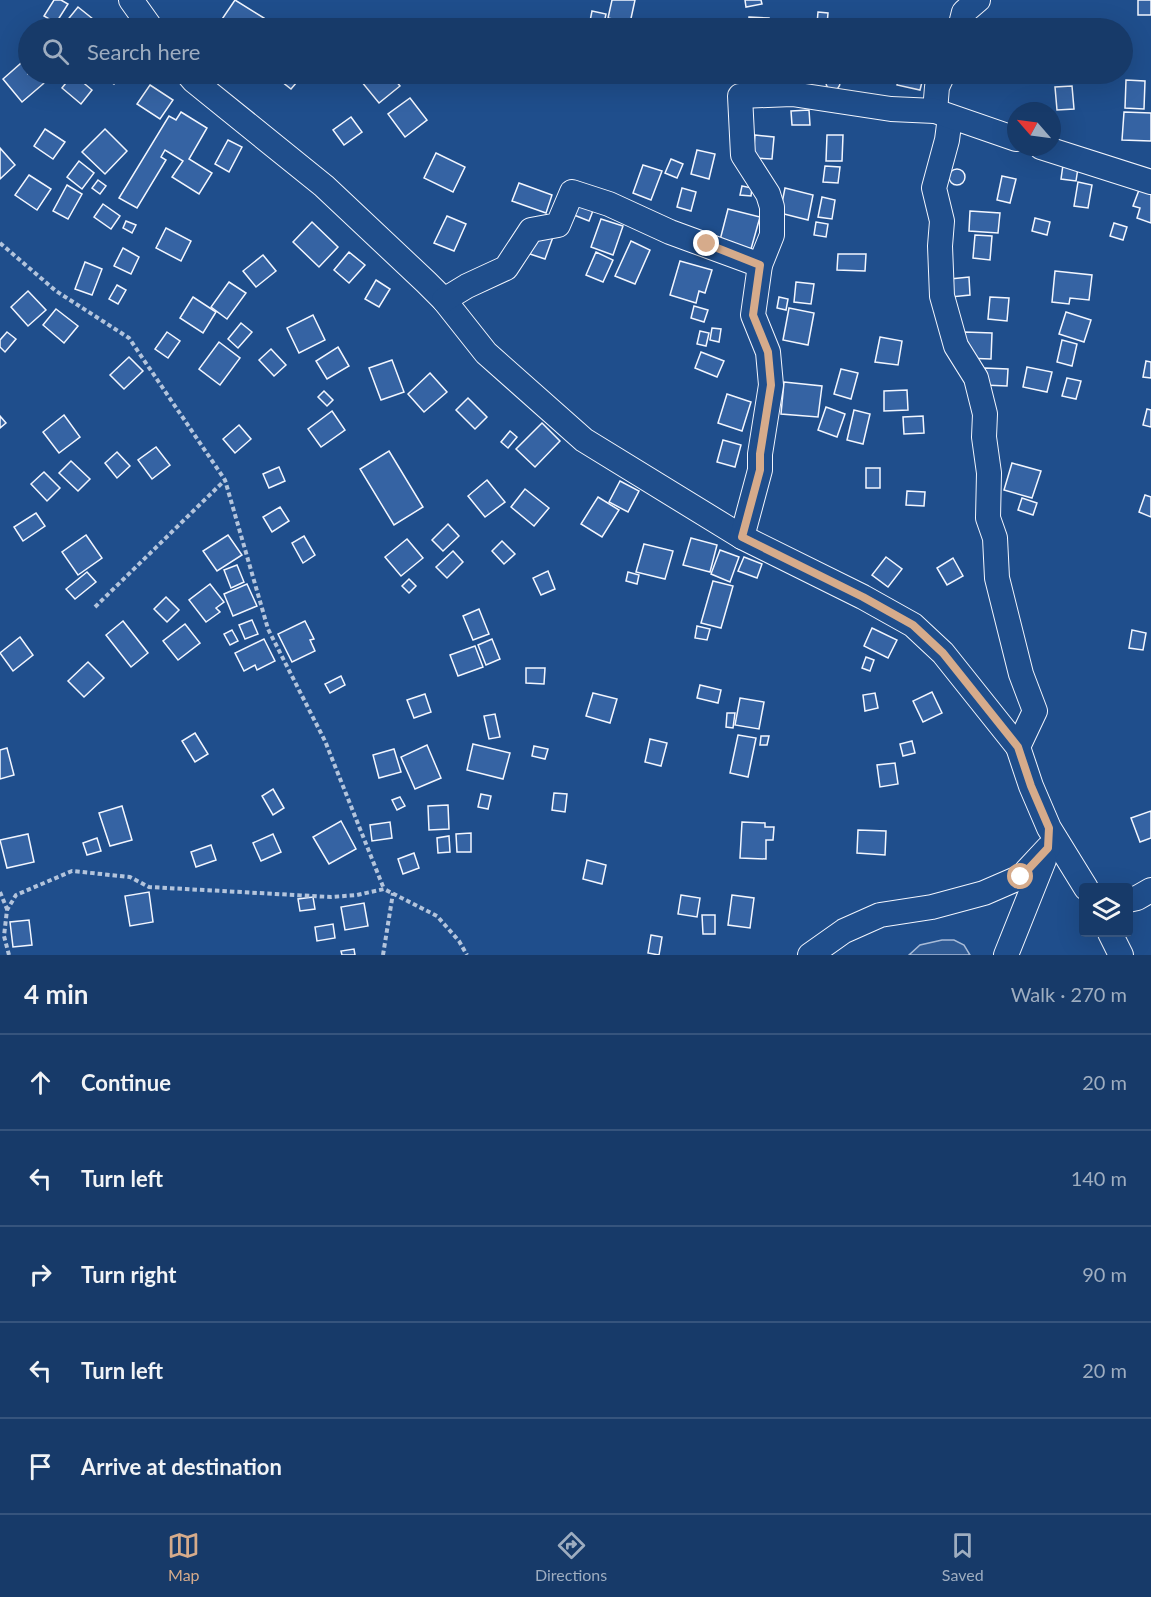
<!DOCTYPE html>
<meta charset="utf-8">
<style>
:root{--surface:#173a69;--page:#20416f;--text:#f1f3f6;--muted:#9eadc0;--line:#36547d;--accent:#d6ab8b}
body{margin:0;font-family:Lato,sans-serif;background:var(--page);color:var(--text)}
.controls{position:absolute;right:18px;bottom:18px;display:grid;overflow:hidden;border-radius:6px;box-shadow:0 6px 24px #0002}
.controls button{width:54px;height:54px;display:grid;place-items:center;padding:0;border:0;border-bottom:2px solid var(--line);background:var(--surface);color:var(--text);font:30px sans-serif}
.compass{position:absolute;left:1007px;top:102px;width:54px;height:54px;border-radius:50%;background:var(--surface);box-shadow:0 6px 24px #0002;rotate:298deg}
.stop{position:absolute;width:18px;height:18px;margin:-14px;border:4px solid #d6ab8b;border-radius:50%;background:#fff}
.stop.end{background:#d6ab8b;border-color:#fff;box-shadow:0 2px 6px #0008}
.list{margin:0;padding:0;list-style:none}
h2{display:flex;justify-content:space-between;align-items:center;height:78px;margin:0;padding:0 24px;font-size:26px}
h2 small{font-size:20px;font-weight:400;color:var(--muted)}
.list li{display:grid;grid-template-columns:39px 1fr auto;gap:18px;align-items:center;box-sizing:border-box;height:96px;padding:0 24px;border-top:2px solid var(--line)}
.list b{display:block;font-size:22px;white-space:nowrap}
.list em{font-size:20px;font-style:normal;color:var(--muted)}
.icon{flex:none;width:33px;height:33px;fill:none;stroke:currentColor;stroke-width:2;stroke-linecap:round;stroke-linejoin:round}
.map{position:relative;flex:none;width:1151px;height:955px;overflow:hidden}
.search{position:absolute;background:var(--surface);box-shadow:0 6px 24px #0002;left:18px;right:18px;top:18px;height:66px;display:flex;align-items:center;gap:15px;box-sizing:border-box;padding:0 21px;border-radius:33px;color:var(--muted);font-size:22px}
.sheet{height:558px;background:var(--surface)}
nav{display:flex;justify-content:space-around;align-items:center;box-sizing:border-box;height:84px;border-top:2px solid var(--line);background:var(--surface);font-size:16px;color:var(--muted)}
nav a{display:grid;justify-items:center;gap:3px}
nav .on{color:var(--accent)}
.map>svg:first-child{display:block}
.built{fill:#305b95;stroke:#a8bbd7;stroke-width:1.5}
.building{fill:#3563a3;stroke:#f2f6ff;stroke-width:1.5}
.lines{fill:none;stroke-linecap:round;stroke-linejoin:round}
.minor-casing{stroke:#f2f6ff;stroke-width:26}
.path{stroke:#b3c4dc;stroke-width:4;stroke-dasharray:4.5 3;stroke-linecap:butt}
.minor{stroke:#1f4e8c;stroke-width:24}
.route{stroke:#d6ab8b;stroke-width:8}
</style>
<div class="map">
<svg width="1151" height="955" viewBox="0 0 1151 955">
<rect width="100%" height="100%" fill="#1f4e8c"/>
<path class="built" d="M942,940H954L964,945L970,955H909L920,945Z"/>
<g class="building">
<path d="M54,0H61L68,4L56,23L44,16Z"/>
<path d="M235,0L264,18L261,23L268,28H216Z"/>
<path d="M612,0H635L630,23L608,18Z"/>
<path d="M745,0H761L762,4L746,7Z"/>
<rect x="1138" y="0" width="13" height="15"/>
<path d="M78,7L98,23L93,28H61Z"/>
<path d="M592,11L606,14L603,28L589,26Z"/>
<path d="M818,12L828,13L827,25L817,24Z"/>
<path d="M749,17L769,18L768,28H748Z"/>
<path d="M809,20L811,25L804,27L803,21Z"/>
<path d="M1003,24L1016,26L1015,28H1002Z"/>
<path d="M28,57V74H47L50,78L22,102L3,79Z"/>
<path d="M73,74L92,90L81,104L62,88Z"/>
<path d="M96,74H121L114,84Z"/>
<path d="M272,74H302L303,75L291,89Z"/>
<path d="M371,74H390L400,86L379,103L361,81Z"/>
<path d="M899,74H924L920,90L897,85Z"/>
<path d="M1045,74H1064L1063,83H1045Z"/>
<circle cx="833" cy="83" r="7"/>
<path d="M1126,80L1145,81L1144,109L1125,108Z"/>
<path d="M150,85L173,100L160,119L137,104Z"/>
<path d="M1072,86L1074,109L1057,110L1055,87Z"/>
<path d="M410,98L427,120L405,137L388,114Z"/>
<path d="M809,110L810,125H792L791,111Z"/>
<path d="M181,112L207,128L189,159L212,173L199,194L172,177L183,161L165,150L161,157L166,160L137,208L119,198L169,116L176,120Z"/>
<path d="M1124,112L1151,113V141L1122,140Z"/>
<path d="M351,117L362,132L344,145L333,130Z"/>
<path d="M45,129L65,142L53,159L34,146Z"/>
<path d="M105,129L127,151L105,174L82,152Z"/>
<path d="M755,135L774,137L772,159L753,158Z"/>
<path d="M827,135H843L842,161H826Z"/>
<path d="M228,140L242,147L229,172L215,164Z"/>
<path d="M0,148L15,165L0,179Z"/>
<path d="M697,150L715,154L709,179L691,174Z"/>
<path d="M436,153L465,167L453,192L424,178Z"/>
<path d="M671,159L683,164L677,178L665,173Z"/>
<path d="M79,161L94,173L82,189L67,177Z"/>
<path d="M643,165L662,171L651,200L633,193Z"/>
<path d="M1063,165L1078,168L1076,181L1061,179Z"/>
<path d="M825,166L840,167L838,183L823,182Z"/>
<circle cx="957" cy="177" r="8"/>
<path d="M29,175L51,189L37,210L15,195Z"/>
<path d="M1002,176L1016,179L1010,203L997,200Z"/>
<path d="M98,180L106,186L100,194L92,188Z"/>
<path d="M1078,182L1092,185L1088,208L1074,206Z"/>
<path d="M519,183L552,195L546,213L512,201Z"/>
<path d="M67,185L82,194L68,219L53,211Z"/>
<path d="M742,186L752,188L751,196L740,195Z"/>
<path d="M682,188L696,192L691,211L677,207Z"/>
<path d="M785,188L813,195L808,220L780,213Z"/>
<path d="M1139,190L1151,194V223L1137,218L1140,208L1133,206Z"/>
<path d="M822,197L835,200L832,219L818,217Z"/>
<path d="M579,203L594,208L589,221L574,215Z"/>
<path d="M103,204L120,216L111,229L94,217Z"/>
<path d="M728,209L760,217L751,249L720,240Z"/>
<path d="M970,211L1000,213L998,233L969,231Z"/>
<path d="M447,216L466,224L454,251L434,243Z"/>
<path d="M1035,218L1050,222L1047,235L1032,231Z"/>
<path d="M601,219L623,226L613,255L591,247Z"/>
<path d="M126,221L136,225L132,233L123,228Z"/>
<path d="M312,222L338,247L319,267L293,242Z"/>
<path d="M816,222L828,224L826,237L814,235Z"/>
<path d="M1114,223L1127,227L1123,240L1110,236Z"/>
<path d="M166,228L191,241L181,261L156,248Z"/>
<path d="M538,231L553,237L545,259L530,254Z"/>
<path d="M975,235L992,236L990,260L973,258Z"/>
<path d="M631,241L650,250L635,284L615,276Z"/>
<path d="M123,248L139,257L131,274L114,266Z"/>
<path d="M349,252L365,265L349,283L334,270Z"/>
<path d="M596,252L613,260L603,282L586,275Z"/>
<path d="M838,254H866L865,271L837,270Z"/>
<path d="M263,255L276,271L256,287L243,271Z"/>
<path d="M680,261L712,270L705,293L699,291L696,303L670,295Z"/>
<path d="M85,262L102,269L92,295L75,289Z"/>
<path d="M1055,271L1092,275L1089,300L1070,298L1069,304L1052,302Z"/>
<path d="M969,277L970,295L951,297L950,279Z"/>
<path d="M376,280L390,289L379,307L365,299Z"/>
<path d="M229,282L246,293L227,319L211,307Z"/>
<path d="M796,282L814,284L811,304L794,302Z"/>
<path d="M117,285L126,290L118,304L109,299Z"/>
<path d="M28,291L46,310L28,326L11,307Z"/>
<path d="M193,297L216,312L203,333L180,318Z"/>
<path d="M779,297L788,299L786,310L777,308Z"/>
<path d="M990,297L1009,298L1007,321L988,319Z"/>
<path d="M694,306L708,310L704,322L691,318Z"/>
<path d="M789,308L814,313L808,345L783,340Z"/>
<path d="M56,309L78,326L64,343L43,325Z"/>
<path d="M1066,312L1091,320L1084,342L1059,334Z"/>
<path d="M313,315L325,340L299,353L287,328Z"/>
<path d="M241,323L252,332L238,348L228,339Z"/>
<path d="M712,328L721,329L719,342L710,340Z"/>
<path d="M700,331L709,333L706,346L697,344Z"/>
<path d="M7,332L16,339L5,352L0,347V340Z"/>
<path d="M167,332L180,341L168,358L155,349Z"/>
<path d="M965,332L992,333L991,359L964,358Z"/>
<path d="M880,337L902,341L898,365L875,362Z"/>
<path d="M1062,340L1077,344L1072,366L1057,362Z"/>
<path d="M219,342L240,358L220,385L199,369Z"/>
<path d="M338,347L349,366L327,379L316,361Z"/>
<path d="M271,349L286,365L274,376L259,360Z"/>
<path d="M701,352L724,361L717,377L695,368Z"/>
<path d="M129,357L143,371L124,389L110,375Z"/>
<path d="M392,360L404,392L381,400L369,368Z"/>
<path d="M1146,361L1151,362V378L1143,377Z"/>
<path d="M1027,367L1052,372L1047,392L1023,387Z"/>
<path d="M985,368L1008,369L1007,386L984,385Z"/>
<path d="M841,369L858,373L851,399L834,394Z"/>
<path d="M430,373L447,392L424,412L408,394Z"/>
<path d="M1067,378L1081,381L1076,399L1062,396Z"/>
<path d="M784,382L822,386L818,417L781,414Z"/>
<path d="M907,390L908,410L884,411V391Z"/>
<path d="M324,391L333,400L327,406L318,397Z"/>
<path d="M727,394L751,402L742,431L718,423Z"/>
<path d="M468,398L487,417L475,429L456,410Z"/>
<path d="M826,407L845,414L837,437L818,430Z"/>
<path d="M1147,409L1151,410V427L1143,425Z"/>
<path d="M854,410L870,414L863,444L847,440Z"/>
<path d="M332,411L345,430L321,447L308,429Z"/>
<path d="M64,415L80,437L59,453L43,432Z"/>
<path d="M0,416L6,423L0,428Z"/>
<path d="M923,416L924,433L904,434L903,417Z"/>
<path d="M542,423L560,441L535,467L516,449Z"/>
<path d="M239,425L251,439L235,453L223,439Z"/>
<path d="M510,431L517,437L508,448L501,442Z"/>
<path d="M723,440L741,445L735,467L717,462Z"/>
<path d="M156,447L170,465L152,479L138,460Z"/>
<path d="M389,451L423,507L394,525L360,469Z"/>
<path d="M117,452L130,466L117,478L105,463Z"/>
<path d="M71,461L90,479L78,491L59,473Z"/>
<path d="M1012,463L1041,471L1032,498L1004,490Z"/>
<path d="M279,467L285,481L269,488L263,474Z"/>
<rect x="866" y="468" width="14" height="20"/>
<path d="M44,472L60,488L47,501L31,484Z"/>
<path d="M487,480L505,502L485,517L468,496Z"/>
<path d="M620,481L639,491L628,512L609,502Z"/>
<path d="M525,489L549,508L534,526L511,507Z"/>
<path d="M907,491L925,492L924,506L906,505Z"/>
<path d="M1145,495L1151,497V517L1139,512Z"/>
<path d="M598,497L619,510L602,537L581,524Z"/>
<path d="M1022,498L1037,503L1033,515L1018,510Z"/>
<path d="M280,507L289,521L272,532L263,517Z"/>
<path d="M36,513L45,526L23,541L14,527Z"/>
<path d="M448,524L459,536L443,551L432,540Z"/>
<path d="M86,535L102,558L78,575L62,552Z"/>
<path d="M228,535L242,555L217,571L203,551Z"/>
<path d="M304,536L315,555L303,563L292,543Z"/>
<path d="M691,538L717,545L710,572L683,565Z"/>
<path d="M407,539L423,558L401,576L385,557Z"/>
<path d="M502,541L515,554L504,564L492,551Z"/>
<path d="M644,544L673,551L665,579L636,572Z"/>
<path d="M720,550L739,557L730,582L711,574Z"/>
<path d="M453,551L463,562L447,578L436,567Z"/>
<path d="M744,557L762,564L757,578L738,571Z"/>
<path d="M886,557L902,569L888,587L872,575Z"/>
<path d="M953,558L963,576L947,585L937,568Z"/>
<path d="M237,565L244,582L231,588L224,570Z"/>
<path d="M548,571L555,589L541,595L533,578Z"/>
<path d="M87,572L96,582L75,599L66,589Z"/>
<path d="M628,572L639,575L637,584L626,581Z"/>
<path d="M409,579L416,586L409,593L402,586Z"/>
<path d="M713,581L733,586L721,628L701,623Z"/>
<path d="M210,584L224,602L216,608L220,612L206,622L189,600Z"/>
<path d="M247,584L257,606L233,616L224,594Z"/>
<path d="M166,597L179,610L167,622L154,609Z"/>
<path d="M479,609L489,634L473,640L463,616Z"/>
<path d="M252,620L258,634L245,639L239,625Z"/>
<path d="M123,621L148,653L131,667L106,635Z"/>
<path d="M305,621L314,639L310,640L315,651L292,662L278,634Z"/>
<path d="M185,624L200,643L178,660L163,641Z"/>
<path d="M697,626L710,629L707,640L695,638Z"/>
<path d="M872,628L897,640L888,658L864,646Z"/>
<path d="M232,630L238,641L230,645L224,634Z"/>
<path d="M1132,630L1146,633L1143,650L1129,648Z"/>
<path d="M20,637L33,655L13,671L0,653Z"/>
<path d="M264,639L275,661L257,670L255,665L244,671L235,653Z"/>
<path d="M492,639L500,659L486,665L478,645Z"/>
<path d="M475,646L483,667L458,676L450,655Z"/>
<path d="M866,657L874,660L870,671L862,668Z"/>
<path d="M88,662L104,678L84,697L68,681Z"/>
<path d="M526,668H545L544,684L526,683Z"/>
<path d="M341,676L345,685L330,693L325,684Z"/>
<path d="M700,685L721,690L718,703L697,698Z"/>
<path d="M932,692L942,713L923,722L913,701Z"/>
<path d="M593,693L617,699L610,723L586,716Z"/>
<path d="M875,693L878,708L865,711L863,695Z"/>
<path d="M425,694L431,712L414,718L407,700Z"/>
<path d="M740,698L764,702L759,729L735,725Z"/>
<path d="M727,713H735L733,728L726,727Z"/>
<path d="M495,714L500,737L489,739L484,716Z"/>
<path d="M195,733L208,754L195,762L182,741Z"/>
<path d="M738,735L756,738L748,777L730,773Z"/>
<path d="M761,736H769L767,745H760Z"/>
<path d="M650,739L667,743L661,766L645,762Z"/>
<path d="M912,741L915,753L903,756L900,744Z"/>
<path d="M473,744L510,753L503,779L467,770Z"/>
<path d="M427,745L441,778L415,789L401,757Z"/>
<path d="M534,746L548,749L545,759L532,756Z"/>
<path d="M7,748L14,775L0,779V750Z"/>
<path d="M394,749L401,772L379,778L373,755Z"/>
<path d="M895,763L898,784L880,787L877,765Z"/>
<path d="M273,789L284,808L273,815L262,796Z"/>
<path d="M554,793L567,794L565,812L552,810Z"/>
<path d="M481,794L491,796L488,809L478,807Z"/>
<path d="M400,797L405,806L397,810L392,800Z"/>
<path d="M448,805L449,829L429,830L428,806Z"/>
<path d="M122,806L132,840L110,846L99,813Z"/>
<path d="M1151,811V838L1140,842L1131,818Z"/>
<path d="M341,821L356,849L329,864L313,837Z"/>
<path d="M390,822L392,838L372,841L370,825Z"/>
<path d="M742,822L765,823V827H774L773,840H766V859L740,858Z"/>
<path d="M858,830L886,831L885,855L857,853Z"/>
<path d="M471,833V852H457L456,834Z"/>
<path d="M28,834L34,862L7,868L0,840Z"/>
<path d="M273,834L281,852L261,861L253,843Z"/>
<path d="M449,836L450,852L438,853L437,838Z"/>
<path d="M97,838L101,851L87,855L83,843Z"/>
<path d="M211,845L216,860L196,867L191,852Z"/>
<path d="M414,853L419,868L403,874L398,859Z"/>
<path d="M587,860L606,865L602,884L583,879Z"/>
<path d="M149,892L153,922L130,926L125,896Z"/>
<path d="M681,895L700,898L697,917L678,914Z"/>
<path d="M732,895L754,898L750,928L728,925Z"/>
<path d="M313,897L315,909L300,911L298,899Z"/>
<path d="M364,903L368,926L345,930L341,907Z"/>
<path d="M702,915H715V934H703Z"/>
<path d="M29,920L32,945L13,947L10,922Z"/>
<path d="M333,924L335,938L317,941L315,927Z"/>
<path d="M651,935L662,937L659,955L648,953Z"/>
<path d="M354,949L355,955H342L341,951Z"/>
</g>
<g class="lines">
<g class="minor-casing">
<g id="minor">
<path d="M131,0L151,28"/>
<path d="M960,28L964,12L978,0"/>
<path d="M188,74L194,81L324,186L426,282L444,300L486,353L584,440L742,537L863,597L913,625L943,653L1018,747L1031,786L1049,828L1086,888"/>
<path d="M935,111L937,87L943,74"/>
<path d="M950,117L947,140L934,188L942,221L940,246L942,296L956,346L976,378L985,414L984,437L989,473L988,518L995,538L997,578L1021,674L1035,711L1018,747"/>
<path d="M1041,147L1151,182"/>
<path d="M444,300L467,286L506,268L531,230L558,225L572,192L609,204L670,232L760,265"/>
<path d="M742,537L760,470V454L771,385L768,352L753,315L760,265L772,235V207L768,194L743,155L740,96L792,94L891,109L935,111L1016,139"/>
<path d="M1128,900L1137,898L1151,890"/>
<path d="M1110,933L1121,955"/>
<path d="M810,955L844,931L880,915L932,907L984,893L1021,877L1048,848"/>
<path d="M1006,955L1044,860"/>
</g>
</g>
<g class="path">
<path d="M0,243L56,291L129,338L225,480L268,629L325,741L384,889"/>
<path d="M95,607L225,480"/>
<path d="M0,892L7,909"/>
<path d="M9,955L4,936L7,910L16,895L72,871L130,877L149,887L331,897L357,895L384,889L437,916L459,941L467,955"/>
<path d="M383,955L393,893"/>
</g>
<use href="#minor" class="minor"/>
</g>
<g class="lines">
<path class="route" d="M707,244L760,265L753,315L768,352L771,385L760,454V470L742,537L863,597L913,625L943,653L1018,747L1031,786L1049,828L1048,848L1021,877"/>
</g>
</svg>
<div class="controls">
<button><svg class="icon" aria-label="layers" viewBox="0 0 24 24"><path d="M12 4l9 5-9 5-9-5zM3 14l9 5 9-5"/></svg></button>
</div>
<svg class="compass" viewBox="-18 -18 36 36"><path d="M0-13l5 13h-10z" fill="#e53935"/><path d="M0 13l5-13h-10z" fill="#9eadc0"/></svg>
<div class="stop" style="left:1021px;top:877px"></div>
<div class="stop end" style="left:707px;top:244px"></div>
<div class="search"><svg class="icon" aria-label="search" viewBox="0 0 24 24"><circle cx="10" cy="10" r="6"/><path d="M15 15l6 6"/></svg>Search here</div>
</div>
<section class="sheet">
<h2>4 min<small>Walk · 270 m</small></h2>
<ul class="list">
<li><svg class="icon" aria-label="ahead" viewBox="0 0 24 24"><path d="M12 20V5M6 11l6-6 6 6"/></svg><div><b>Continue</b></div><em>20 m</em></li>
<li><svg class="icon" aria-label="left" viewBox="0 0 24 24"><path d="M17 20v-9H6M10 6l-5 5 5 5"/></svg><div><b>Turn left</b></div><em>140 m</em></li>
<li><svg class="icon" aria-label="right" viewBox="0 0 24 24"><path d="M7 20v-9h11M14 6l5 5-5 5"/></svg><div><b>Turn right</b></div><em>90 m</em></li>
<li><svg class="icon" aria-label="left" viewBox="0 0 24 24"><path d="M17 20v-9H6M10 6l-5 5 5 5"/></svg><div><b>Turn left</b></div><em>20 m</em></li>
<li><svg class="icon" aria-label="arrive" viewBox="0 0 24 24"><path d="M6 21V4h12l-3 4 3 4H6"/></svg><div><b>Arrive at destination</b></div></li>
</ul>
</section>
<nav>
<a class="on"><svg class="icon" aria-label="map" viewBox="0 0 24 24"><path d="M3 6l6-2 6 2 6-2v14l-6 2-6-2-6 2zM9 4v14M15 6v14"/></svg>Map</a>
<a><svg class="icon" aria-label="directions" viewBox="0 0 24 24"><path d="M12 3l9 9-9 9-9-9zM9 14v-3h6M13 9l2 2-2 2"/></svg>Directions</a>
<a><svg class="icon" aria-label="saved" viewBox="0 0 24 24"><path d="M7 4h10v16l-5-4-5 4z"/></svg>Saved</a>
</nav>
